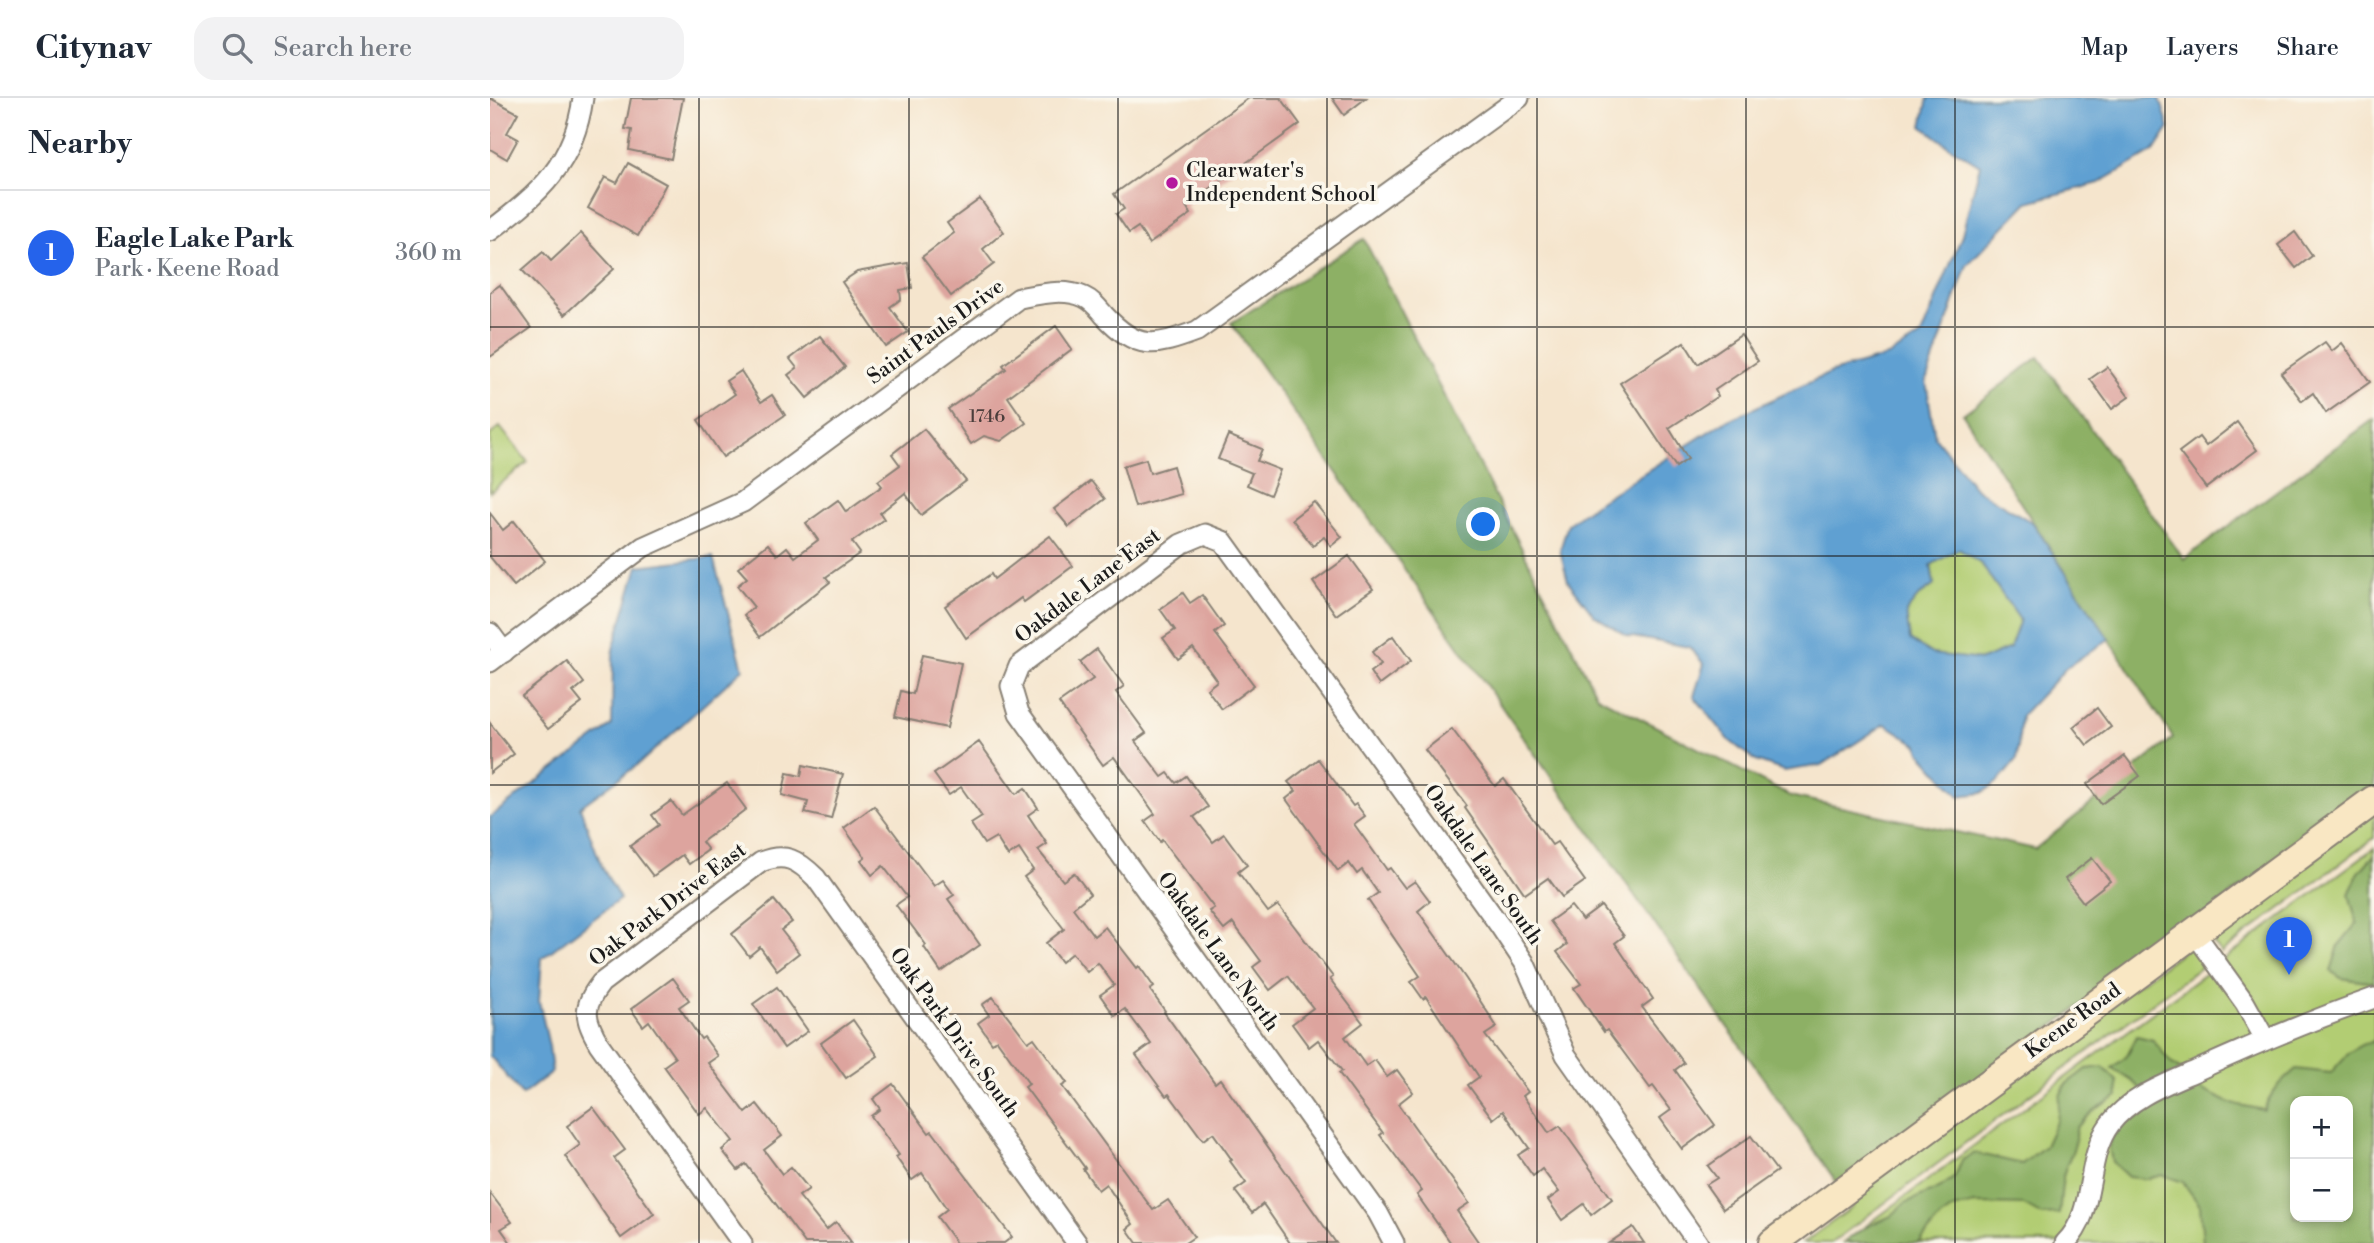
<!DOCTYPE html>
<meta charset="utf-8">
<style>
:root{--surface:#fff;--page:#f2f2f3;--text:#1f2937;--muted:#747a83;--line:#e0e1e3;--accent:#2563eb}
body{margin:0;font-family:"Libre Bodoni",serif;background:var(--page);color:var(--text)}
.controls{position:absolute;right:21px;bottom:21px;display:grid;overflow:hidden;border-radius:14px;box-shadow:0 4px 10px #0003}
.controls button{width:63px;height:63px;display:grid;place-items:center;padding:0;border:0;border-bottom:2px solid var(--line);background:var(--surface);color:var(--text);font:35px sans-serif}
.you{position:absolute;left:994px;top:427px;width:24px;height:24px;margin:-18px;border:5px solid #fff;border-radius:50%;background:#1a73e8;box-shadow:0 0 0 10px #1a73e833}
.badge{display:grid;place-items:center;width:46px;height:46px;border-radius:50%;background:var(--accent);color:#fff;font-size:23px;font-weight:700}
.pin{position:absolute;translate:-50% -58px;filter:drop-shadow(0 2px 4px #0008)}
.pin::after{content:'';position:absolute;top:37px;width:24px;height:21px;background:inherit;clip-path:polygon(0 0,100% 0,50% 100%)}
.list{margin:0;padding:0;list-style:none}
h2{display:flex;justify-content:space-between;align-items:center;height:91px;margin:0;padding:0 28px;font-size:30px}
h2 small{font-size:23px;font-weight:400;color:var(--muted)}
.list li{display:grid;grid-template-columns:46px 1fr auto;gap:21px;align-items:center;box-sizing:border-box;height:126px;padding:0 28px;border-top:2px solid var(--line)}
.list b{display:block;font-size:26px;white-space:nowrap}
.list p{margin:0;font-size:23px;white-space:nowrap;color:var(--muted)}
.list em{font-size:23px;font-style:normal;color:var(--muted)}
.icon{flex:none;width:38px;height:38px;fill:none;stroke:currentColor;stroke-width:2;stroke-linecap:round;stroke-linejoin:round}
.map{position:relative;flex:none;width:1884px;height:1145px;overflow:hidden}
header{display:flex;align-items:center;gap:42px;box-sizing:border-box;height:98px;padding:0 35px;background:var(--surface);border-bottom:2px solid var(--line)}
header strong{font-size:33px}
nav{display:flex;gap:38px;margin-inline-start:auto;font-size:24px}
.search{width:490px;height:63px;background:var(--page);display:flex;align-items:center;gap:18px;box-sizing:border-box;padding:0 24px;border-radius:21px;color:var(--muted);font-size:26px}
main{display:flex}
aside{flex:1;background:var(--surface)}
.map>svg:first-child{display:block}
.green{fill:#b2cd73;stroke:#677448;stroke-width:2;fill-rule:evenodd}
.forest{fill:#8db065;stroke:#546640;stroke-width:2;fill-rule:evenodd}
.water{fill:#5fa0d2;stroke:#3e5e77;stroke-width:2;fill-rule:evenodd}
.building{fill:#dda49e}
.lines{fill:none;stroke-linecap:round;stroke-linejoin:round}
.minor-casing{stroke:#888074;stroke-width:23}
.secondary-casing{stroke:#888074;stroke-width:32}
.minor{stroke:#fff;stroke-width:19}
.secondary{stroke:#f9e7c3;stroke-width:28}
.grid{fill:none;stroke:#1c1c1c;stroke-width:2;stroke-opacity:0.55}
.poi-dot{fill:#b5179e;stroke:#fbf7ec;stroke-width:2.5}
.labels{text-anchor:middle;dominant-baseline:central;stroke-width:7;stroke-linejoin:round;paint-order:stroke}
.number-label{font-size:18px;fill:#4c3e3c}
.poi-label{font-size:21px;fill:#1c1c1c;stroke:#fbf7ec;text-anchor:start}
.street-label{font-size:21px;fill:#1c1c1c;stroke:#fbf7ec}
</style>
<header>
<strong>Citynav</strong>
<div class="search"><svg class="icon" aria-label="search" viewBox="0 0 24 24"><circle cx="10" cy="10" r="6"/><path d="M15 15l6 6"/></svg>Search here</div>
<nav><a>Map</a><a>Layers</a><a>Share</a></nav>
</header>
<main>
<aside>
<h2>Nearby<small></small></h2>
<ul class="list">
<li><span class="badge">1</span><div><b>Eagle Lake Park</b><p>Park · Keene Road</p></div><em>360 m</em></li>
</ul>
</aside>
<div class="map">
<svg width="1884" height="1145" viewBox="0 0 1884 1145">
<rect width="100%" height="100%" fill="#fbf7ec"/>
<filter id="ink" filterUnits="userSpaceOnUse"><feTurbulence type="fractalNoise" baseFrequency=".0143" numOctaves="2"/><feDisplacementMap in="SourceGraphic" scale="14" xChannelSelector="R" yChannelSelector="G"/><feConvolveMatrix kernelMatrix="1 2 1 2 8 2 1 2 1" color-interpolation-filters="sRGB"/></filter>
<filter id="wash" filterUnits="userSpaceOnUse"><feTurbulence type="fractalNoise" baseFrequency=".00686" numOctaves="4" result="noise"/><feDisplacementMap in="SourceGraphic" scale="28" xChannelSelector="R" yChannelSelector="G"/><feGaussianBlur stdDeviation="1.57" result="paint"/><feColorMatrix in="noise" values="0 0 0 0 0 0 0 0 0 0 0 0 0 0 0 0 0 1.4 0 .05"/><feComposite in="paint" operator="in"/></filter>
<g filter="url(#wash)">
<rect width="100%" height="100%" fill="#f5e5cd"/>
<g class="green">
<path d="M10,329L38,364L0,394V337Z"/>
<path d="M1469,451L1491,466L1530,522L1520,550L1492,562L1442,556L1420,542L1416,514L1428,499L1444,487L1441,467Z"/>
<path d="M1884,713V740L1731,855L1717,836Z"/>
<path d="M1884,750V1145H1353ZM1805,1003H1858V1119H1805Z"/>
<path d="M1701,847L1715,866L1341,1145H1313L1363,1109L1358,1101Z"/>
</g>
<g class="forest">
<path d="M874,141L1107,598L1300,698L1545,751L1683,640L1473,316L1549,259L1694,461L1884,321V692L1348,1086L741,225Z"/>
<path d="M1884,757V885L1851,880L1841,873L1849,847L1867,825L1859,796L1869,774Z"/>
<path d="M1647,938L1663,942L1681,965L1706,983L1712,992L1740,1005L1774,1012C1780,994 1792,983 1806,971L1841,975C1853,960 1865,946 1884,943V1145H1713L1710,1108L1693,1084L1673,1077L1656,1081L1638,1079L1622,1064L1619,1049L1622,1039L1634,1026L1653,1017L1665,1005L1642,983L1622,970L1636,959ZM1805,1003H1858V1119H1805Z"/>
<path d="M1613,969L1627,983L1628,998L1603,1013L1586,1030C1588,1049 1579,1057 1574,1075C1571,1086 1571,1103 1569,1116L1552,1117L1534,1107L1485,1106L1463,1111L1450,1120L1429,1145H1358L1357,1142L1374,1130L1401,1118L1415,1105L1449,1090L1465,1079L1472,1062L1485,1055L1532,1066L1555,1048L1567,1022L1570,998L1575,987L1596,971Z"/>
</g>
<g class="water">
<path d="M1438,0H1670L1679,30L1664,53L1609,85L1538,104L1477,167L1436,283L1445,339L1486,391L1543,425L1619,541L1577,569L1531,618L1527,661L1509,683L1492,695L1469,698L1430,654L1428,647L1395,626L1332,667L1294,673L1266,663L1240,643L1204,598L1214,566L1199,549L1137,538L1104,517L1078,483L1070,452L1078,426L1105,406L1234,324L1342,274L1398,258L1431,238L1471,140L1490,67L1460,49L1432,28ZM1469,451L1491,466L1530,522L1520,550L1492,562L1442,556L1420,542L1416,514L1428,499L1444,487L1441,467Z"/>
<path d="M223,459L253,571L150,665L90,709L112,769L130,801L52,860L49,903L59,948L62,974L32,997L0,958V719L122,627L123,551L148,468Z"/>
</g>
<g id="blocks">
<g class="building">
<path d="M0,0L28,15L17,35L28,41L17,61L0,51Z"/>
<path d="M141,0H193L181,61L139,52L142,32L135,31Z"/>
<path d="M759,0H791L810,26L696,108L701,116L659,146L648,129L639,135L626,116L634,111L624,96Z"/>
<path d="M842,0H876L854,17Z"/>
<path d="M138,65L176,86L148,138L98,110L115,79L127,85Z"/>
<path d="M490,101L514,134L493,151L504,166L461,198L432,159L464,135L457,125Z"/>
<path d="M1805,134L1822,158L1806,170L1788,147Z"/>
<path d="M91,135L124,171L74,217L32,172L53,154L61,163Z"/>
<path d="M418,165L422,190L410,192L411,201L400,209L418,234L396,249L352,184L367,174Z"/>
<path d="M10,187L41,230L0,259V194Z"/>
<path d="M566,228L582,251L518,299L536,325L511,343L494,338L481,346L458,311L516,271L513,267Z"/>
<path d="M1251,237L1268,263L1225,292L1228,298L1179,330L1198,361L1186,369L1130,285L1194,244L1208,266Z"/>
<path d="M330,238L355,269L317,300L298,277L307,270L300,261Z"/>
<path d="M1835,244L1842,253L1852,245L1880,284L1836,315L1823,295L1812,303L1791,275Z"/>
<path d="M1617,269L1639,299L1622,311L1600,281Z"/>
<path d="M251,273L271,304L282,297L295,317L233,359L208,322L245,296L236,283Z"/>
<path d="M1747,324L1767,352L1716,390L1689,354L1709,339L1716,348Z"/>
<path d="M434,331L476,383L431,417L415,395L390,415L394,421L362,444L370,455L336,479L340,484L270,539L254,517L264,509L247,488L257,480L248,470L278,446L287,457L297,449L305,459L328,442L316,425L348,402L356,414L392,388L388,383L410,367L402,356Z"/>
<path d="M738,337L772,351L767,363L790,372L780,397L757,387L762,375L728,361Z"/>
<path d="M656,361L660,375L683,368L691,396L645,409L633,368Z"/>
<path d="M601,383L615,401L579,429L564,411Z"/>
<path d="M824,404L852,439L841,448L834,439L823,448L802,421Z"/>
<path d="M0,415L13,432L24,423L55,463L24,488L0,459Z"/>
<path d="M560,438L583,468L534,504L531,500L476,540L455,508L501,476L504,481Z"/>
<path d="M859,458L883,491L846,517L823,484Z"/>
<path d="M693,495L700,505L712,497L734,528L725,535L764,587L732,611L717,591L727,583L703,550L688,561L673,540L685,532L670,511Z"/>
<path d="M903,538L921,563L889,587L880,574L891,566L882,554Z"/>
<path d="M607,551L634,588L626,594L656,635L645,643L672,679L678,675L686,685L696,678L718,709L704,719L723,744L734,736L757,767L748,774L778,814L788,807L843,879L840,881L873,925L855,939L876,968L885,962L897,979L907,972L923,994L908,1006L979,1105L967,1113L989,1145H961L927,1097L932,1093L890,1037L893,1035L849,975L852,973L828,942L819,949L802,926L823,910L798,878L780,892L763,869L771,863L743,825L734,832L719,813L724,810L672,742L670,744L655,723L665,716L650,695L624,659L613,667L569,605L603,581L590,564Z"/>
<path d="M432,557L471,565L457,630L405,619L411,593L423,596Z"/>
<path d="M77,563L94,585L83,594L92,605L58,631L32,598Z"/>
<path d="M1607,610L1621,629L1597,647L1583,629Z"/>
<path d="M0,625L24,656L0,675Z"/>
<path d="M962,631L1005,688L1014,681L1062,747L1067,744L1095,783L1072,799L1058,780L1035,796L975,710L977,708L935,652Z"/>
<path d="M489,644L526,696L535,690L548,710L538,717L557,746L548,752L573,783L584,775L600,796L583,810L604,838L615,829L647,870L649,868L664,889L660,892L675,913L674,914L725,985L730,981L846,1145H800L773,1106L762,1115L745,1093L756,1085L740,1063L742,1062L723,1035L713,1042L679,996L676,998L646,957L661,946L635,911L625,918L610,897L624,887L608,865L597,874L582,855L571,864L556,845L574,831L534,779L543,772L529,751L518,758L506,739L494,746L481,726L492,719L471,689L459,697L444,676Z"/>
<path d="M1635,658L1650,678L1611,706L1597,686Z"/>
<path d="M828,661L863,708L866,706L875,718L864,726L897,772L900,770L915,790L925,783L940,803L928,813L976,881L1007,929L995,937L1038,994L1033,998L1059,1035L1070,1028L1122,1101L1101,1117L1094,1106L1072,1122L1058,1102L1069,1094L1052,1071L1043,1078L1028,1057L1039,1050L1013,1013L1003,1021L978,987L989,979L936,899L933,901L921,884L930,878L878,802L888,795L872,772L867,776L859,765L848,773L796,701L806,693L798,684Z"/>
<path d="M313,667L353,676L341,721L315,715L318,704L292,697L297,675L311,678Z"/>
<path d="M237,685L256,711L212,744L218,752L199,766L192,757L163,778L140,748L169,727L162,717L181,703L192,717Z"/>
<path d="M384,708L444,788L453,782L464,797L458,801L490,847L451,874L434,849L436,847L406,807L417,799L393,768L382,777L371,762L375,759L354,730Z"/>
<path d="M1602,760L1620,783L1593,804L1575,781Z"/>
<path d="M284,802L302,824L291,832L309,855L287,872L270,849L259,858L242,836Z"/>
<path d="M1081,808L1092,822L1111,808L1134,838L1125,845L1163,901L1152,909L1194,965L1185,972L1225,1027L1192,1051L1170,1020L1181,1012L1163,988L1160,990L1117,932L1114,934L1084,890L1091,886L1067,854L1077,846L1060,823Z"/>
<path d="M183,880L199,902L189,909L211,941L214,939L228,958L218,965L256,1015L267,1006L292,1038L274,1052L292,1076L301,1069L319,1091L309,1098L336,1132L346,1124L362,1145H315L256,1066L248,1072L232,1052L243,1043L217,1010L209,1016L174,968L185,960L159,923L153,928L141,911Z"/>
<path d="M287,889L318,933L294,950L263,906Z"/>
<path d="M503,899L538,944L544,940L577,985L572,988L663,1112L678,1102L704,1139L695,1145H647L637,1131L643,1126L616,1086L608,1092L593,1071L595,1070L535,989L539,986L507,942L502,945L488,925L499,917L492,907Z"/>
<path d="M363,922L388,958L356,980L331,945Z"/>
<path d="M403,986L439,1035L442,1033L522,1139L514,1145H466L447,1119L457,1111L432,1075L422,1082L406,1059L409,1057L381,1018L390,1011L383,1001Z"/>
<path d="M103,1009L135,1052L124,1060L164,1116L131,1140L75,1058L90,1047L77,1028Z"/>
<path d="M1261,1038L1287,1073L1233,1111L1216,1087L1227,1080L1218,1068Z"/>
<path d="M0,1095L22,1124L11,1131L21,1145H0Z"/>
<path d="M1143,1129L1154,1145H1119Z"/>
</g>
</g>
</g>
<g filter="url(#ink)">
<use href="#blocks" fill-opacity="0" stroke="#888074" stroke-width="2"/>
<g class="lines">
<g class="minor-casing">
<g id="minor">
<path d="M0,133C50,95 84,66 93,0"/>
<path d="M0,535L14,554"/>
<path d="M0,564L153,449L253,404L529,200C550,196 574,190 594,199C603,203 608,210 614,217C648,253 664,249 707,233L1029,0"/>
<path d="M1704,834L1755,905L1775,941"/>
<path d="M252,1145L109,946C94,920 92,909 111,885L271,764C295,754 308,762 326,780L587,1145"/>
<path d="M904,1145L888,1115L529,615L521,588L529,568L691,446L715,436L733,443L1010,828L1034,864L1076,957L1208,1145"/>
<path d="M1575,1145C1607,1114 1594,1061 1620,1026C1641,998 1679,985 1710,971C1767,945 1825,921 1884,900"/>
</g>
</g>
<g class="secondary-casing">
<path id="secondary" d="M1283,1145L1884,702"/>
</g>
<use href="#minor" class="minor"/>
<use href="#secondary" class="secondary"/>
</g>
</g>
<path class="grid" d="M209,0V1145M419,0V1145M628,0V1145M837,0V1145M1047,0V1145M1256,0V1145M1465,0V1145M1675,0V1145M0,229H1884M0,458H1884M0,687H1884M0,916H1884"/>
<circle class="poi-dot" cx="682" cy="85" r="7"/>
<g class="labels">
<g class="number-label">
<text x="497" y="318">1746</text>
</g>
<g class="poi-label">
<text x="696" y="73">Clearwater's<tspan x="696" dy="24">Independent School</tspan></text>
</g>
<g class="street-label">
<text transform="translate(446 234) rotate(-36)">Saint Pauls Drive</text>
<text transform="translate(598 488) rotate(-37)">Oakdale Lane East</text>
<text transform="translate(993 767) rotate(55)">Oakdale Lane South</text>
<text transform="translate(178 807) rotate(-37)">Oak Park Drive East</text>
<text transform="translate(728 854) rotate(54)">Oakdale Lane North</text>
<text transform="translate(1583 923) rotate(-36)">Keene Road</text>
<text transform="translate(464 935) rotate(54)">Oak Park Drive South</text>
</g>
</g>
</svg>
<div class="controls">
<button>+</button>
<button>−</button>
</div>
<div class="you"></div>
<div class="pin badge" style="left:1799px;top:877px">1</div>
</div>
</main>
